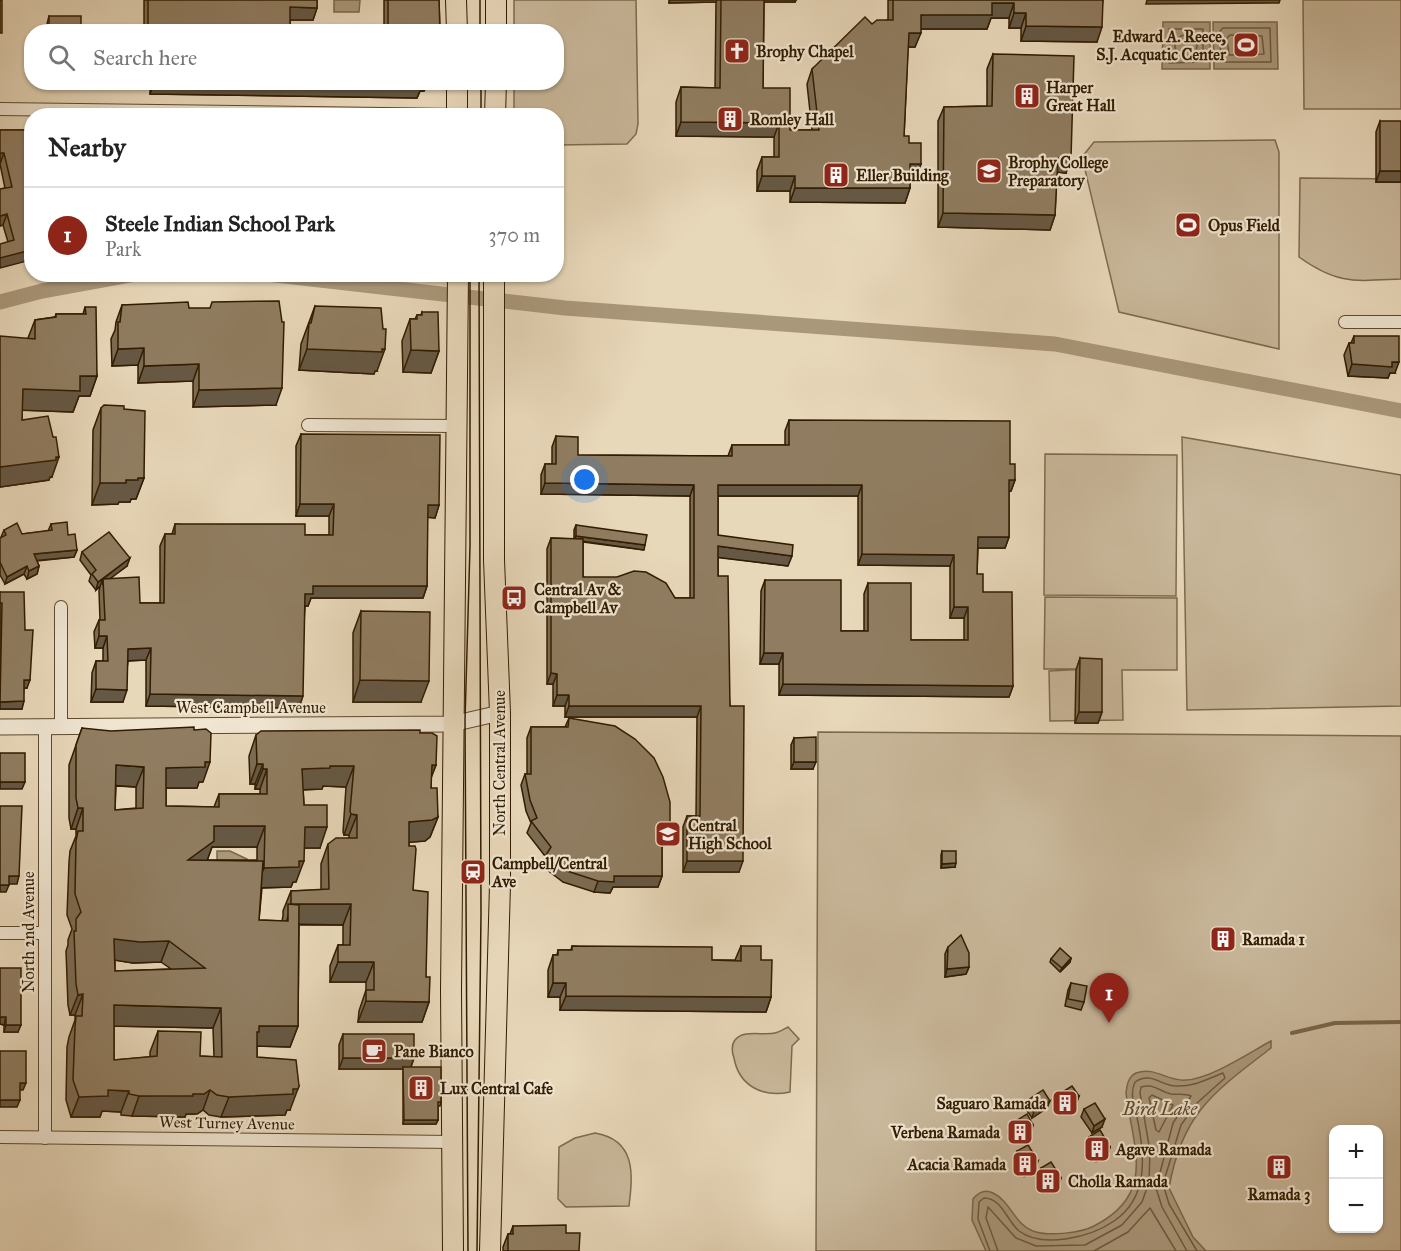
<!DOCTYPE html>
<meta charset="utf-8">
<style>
:root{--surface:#fff;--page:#f6f6f6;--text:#222;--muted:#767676;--line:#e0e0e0;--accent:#8f2418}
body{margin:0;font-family:"IM FELL Great Primer",serif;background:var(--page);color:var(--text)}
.controls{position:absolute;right:18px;bottom:18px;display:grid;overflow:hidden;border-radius:12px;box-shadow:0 2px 4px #0004}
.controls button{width:54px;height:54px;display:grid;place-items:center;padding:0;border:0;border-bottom:2px solid var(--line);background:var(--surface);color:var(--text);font:30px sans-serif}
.you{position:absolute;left:585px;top:480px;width:21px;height:21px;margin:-15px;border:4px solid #fff;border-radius:50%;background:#1a73e8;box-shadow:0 0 0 9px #1a73e833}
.badge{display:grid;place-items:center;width:39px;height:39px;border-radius:50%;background:var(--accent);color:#fff;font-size:20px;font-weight:700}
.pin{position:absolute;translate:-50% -50px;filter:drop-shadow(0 2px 3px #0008)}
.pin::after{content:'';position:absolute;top:32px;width:21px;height:18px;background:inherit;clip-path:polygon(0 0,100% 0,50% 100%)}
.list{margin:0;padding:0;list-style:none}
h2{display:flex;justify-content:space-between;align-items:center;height:78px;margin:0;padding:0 24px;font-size:26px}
h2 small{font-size:20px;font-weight:400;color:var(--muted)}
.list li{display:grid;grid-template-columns:39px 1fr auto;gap:18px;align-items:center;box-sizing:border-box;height:96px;padding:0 24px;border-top:2px solid var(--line)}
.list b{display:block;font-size:22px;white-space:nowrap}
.list p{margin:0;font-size:20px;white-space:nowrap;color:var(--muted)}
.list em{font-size:20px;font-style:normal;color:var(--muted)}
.icon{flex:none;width:33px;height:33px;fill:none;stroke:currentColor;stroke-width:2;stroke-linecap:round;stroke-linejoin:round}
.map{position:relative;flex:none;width:1401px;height:1251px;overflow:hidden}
.search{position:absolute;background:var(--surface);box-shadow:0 2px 4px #0004;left:24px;top:24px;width:540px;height:66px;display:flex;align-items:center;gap:15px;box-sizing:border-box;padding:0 21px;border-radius:24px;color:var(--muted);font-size:22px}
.panel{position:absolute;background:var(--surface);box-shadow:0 2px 4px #0004;left:24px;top:108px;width:540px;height:174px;border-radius:24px}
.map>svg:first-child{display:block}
.green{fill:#c9b89b;stroke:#7d6a4e;stroke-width:1.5;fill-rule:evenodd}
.water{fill:#aa987b;stroke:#7a664a;stroke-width:1.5}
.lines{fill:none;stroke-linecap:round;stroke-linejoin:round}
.shore{stroke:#6e5a3e;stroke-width:1.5}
.stream{stroke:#7a664a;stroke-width:4}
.canal{stroke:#aa987b;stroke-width:15}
.minor-casing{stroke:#5f4a2f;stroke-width:14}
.tertiary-casing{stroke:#5f4a2f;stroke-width:17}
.primary-casing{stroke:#311b01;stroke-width:22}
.minor{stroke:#f0e6d2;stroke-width:12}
.tertiary{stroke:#f0e6d2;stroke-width:15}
.primary{stroke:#e8d8ba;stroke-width:20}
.tram{stroke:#311b01;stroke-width:1.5}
.wall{fill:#7c6c53;stroke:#311b01;stroke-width:1.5;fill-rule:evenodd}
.shaded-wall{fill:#655844;stroke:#311b01;stroke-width:1.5}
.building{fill:#907d61;stroke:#311b01;stroke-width:1.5;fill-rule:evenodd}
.labels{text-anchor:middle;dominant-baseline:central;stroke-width:4.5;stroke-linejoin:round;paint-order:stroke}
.poi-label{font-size:16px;font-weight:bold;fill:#311b01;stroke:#f0e6d2;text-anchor:start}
.street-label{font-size:16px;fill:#311b01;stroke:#f0e6d2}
.water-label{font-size:18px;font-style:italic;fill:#5b472c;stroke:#f0e6d2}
</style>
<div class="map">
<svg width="1401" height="1251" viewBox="0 0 1401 1251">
<rect width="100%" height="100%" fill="#e8d8ba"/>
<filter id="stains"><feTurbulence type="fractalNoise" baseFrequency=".00333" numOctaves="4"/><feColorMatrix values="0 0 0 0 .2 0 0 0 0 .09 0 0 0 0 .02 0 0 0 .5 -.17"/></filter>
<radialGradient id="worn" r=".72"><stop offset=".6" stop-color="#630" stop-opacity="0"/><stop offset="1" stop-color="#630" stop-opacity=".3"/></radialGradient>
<g class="green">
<path d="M514,0H636L638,124L636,134L627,144L557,145L556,116L514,115V83L556,82V32L514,31Z"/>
<path d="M1303,0H1401V109H1304Z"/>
<path d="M1275,140L1279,152V349L1119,312L1082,157L1094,142Z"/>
<path d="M1300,178L1401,179V279C1355,281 1338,285 1299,257Z"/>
<path d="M1182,437L1401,475V706L1187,710Z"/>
<path d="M1045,454L1177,455L1176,596L1044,595Z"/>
<path d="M1045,597L1177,598V670H1122L1123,720L1050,721L1049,671L1088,669H1044Z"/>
<path d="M818,732L1401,736V1251H816ZM1334,1130H1378V1228H1334Z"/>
<path d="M788,1027L799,1039L792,1046L790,1092C763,1098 739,1086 734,1058C732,1053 731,1045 735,1040C744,1029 763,1036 775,1033C779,1032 784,1029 788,1027Z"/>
<path d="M595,1133C636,1140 633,1174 629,1206L566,1207L558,1199L559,1147L575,1138Z"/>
</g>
<g class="water">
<path d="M334,0H360L359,12H334Z"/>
<path d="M1163,22H1210V69H1162Z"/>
<path d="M1213,22H1277L1278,69H1214Z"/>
<path d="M217,851H230L247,859L248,870L217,869Z"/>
<path d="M1271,1041V1048C1214,1092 1182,1113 1169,1188L1193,1237L1206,1251H986L972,1220L973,1199C978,1193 985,1189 993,1193C1012,1202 1014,1226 1036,1232C1050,1236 1081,1233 1094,1226C1157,1194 1133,1148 1126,1093C1127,1085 1128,1077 1136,1073C1155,1066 1168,1082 1186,1080C1210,1079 1249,1053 1271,1041Z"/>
</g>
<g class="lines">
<g class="shore">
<path d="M1223,28H1270L1271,62H1221L1220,31Z"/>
<path d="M1169,29H1203V62L1169,63Z"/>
<circle cx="1186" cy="46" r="11"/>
<path d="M1230,35L1262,36L1264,54L1229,55L1227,38Z"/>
<path d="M1152,1095L1173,1105L1159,1132L1156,1130L1149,1098Z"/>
<path d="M990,1251L978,1219L979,1202L984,1198C1002,1198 1007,1221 1019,1231C1043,1249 1091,1237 1114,1221C1148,1198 1145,1158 1138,1122C1135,1109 1129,1094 1135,1082C1151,1071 1161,1086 1176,1086C1194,1087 1207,1079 1223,1073L1225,1078L1197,1103L1181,1125L1163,1184L1169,1204L1197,1251"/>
<path d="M998,1251L986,1218L988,1207L1016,1238L1036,1246L1085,1245L1122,1225L1142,1202L1149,1182L1150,1151L1140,1093L1141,1087C1154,1083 1158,1091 1171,1094C1178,1095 1185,1093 1191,1096L1173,1123L1156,1188L1162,1207L1187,1251"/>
<path d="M1094,1251L1128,1232L1150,1208L1176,1251"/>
</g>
<path class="stream" d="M1292,1033L1335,1023L1401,1022"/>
<g class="canal">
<path d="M267,274L565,308L1055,344L1401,411"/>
<path d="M0,302L42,291L135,274"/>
</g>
<g class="minor-casing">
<g id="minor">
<path d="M0,109L457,115"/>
<path d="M1345,322H1401"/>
<path d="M308,425L457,426"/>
<path d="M61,607V727"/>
<path d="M0,933H45"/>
<path d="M0,1137L453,1142"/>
<path d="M45,1138V727"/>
</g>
</g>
<g class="tertiary-casing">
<path id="tertiary" d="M0,727L452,724L500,713"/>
</g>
<g class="primary-casing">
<g id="primary">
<path d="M456,0L457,32"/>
<path d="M496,32V0"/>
<path d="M457,82V116"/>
<path d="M495,116L496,82"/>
<path d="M453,1251L451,991L458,274"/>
<path d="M490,1251L500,884V713L494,560V274"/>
</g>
</g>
<use href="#minor" class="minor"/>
<use href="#tertiary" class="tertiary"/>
<use href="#primary" class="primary"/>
<g class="tram">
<path d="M480,0V32"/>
<path d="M481,82V116"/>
<path d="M468,1251L465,720L470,546V274"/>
<path d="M477,1251L481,914L479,274"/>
</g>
</g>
<g class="wall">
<path d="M144,0H317V8L313,20H290V32H45L49,16L81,30H144Z"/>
<path d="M384,0H439L440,32H344L346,25H384Z"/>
<path d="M669,0H796L795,2H764L763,88L790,130H812L807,84L812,69L872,24L888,20V0H1103L1097,42L1021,41V28H1009V18H991L987,29H921L915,47H908L904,136L909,143L921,164L915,179H910V188L905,203L790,202V191H757V171L762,157H774V137L676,136V102L681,87L715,88L716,2L669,3Z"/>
<path d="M993,54L1066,173L1057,172L1055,215L1050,230L938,227V121L944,107L987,106V69Z"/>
<path d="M433,82L432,84L427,85L424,91H420L417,98L150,94V87L143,86V83H45Z"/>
<path d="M1380,121L1401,182H1376V132Z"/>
<path d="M0,130H32V164H31L28,258L27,261L8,242L3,225L0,226V189L5,188L0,164Z"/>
<path d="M122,305L189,308L276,405L193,407V381L138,383V365L112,366L111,339L115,330L116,322Z"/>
<path d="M315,306L377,371H375L374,374L299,370L301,344Z"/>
<path d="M85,307L97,376L90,396H79L73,412L22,410V420L52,477H50L49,480L0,487L28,338L35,320L55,317L56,314H83Z"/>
<path d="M422,312L439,351L431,373L403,372L402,341L410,319H415L417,315H421Z"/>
<path d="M1354,336L1395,373H1390L1388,378L1348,376L1344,355L1349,343H1351Z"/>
<path d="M101,408L124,409L144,478L136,499H131L130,502H119L118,504L92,505L93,430Z"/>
<path d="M789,420L1010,464L1015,480L1011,491H1009V537L1005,548H978L977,574L1013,686L1009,697L779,695V664H760L761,591L765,580L841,631H864V594L868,583L911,640H964V618H950V566L858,565V496H718V535L788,566L718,557V576L730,706L739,872H683V827L687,816H696L697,717H565V706H553V684H547V549L551,538L574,539V530L576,525L644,550L583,542V577L675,598H690V496L541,494V475L545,464H552V447L556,436L578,455L728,456L732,445H785V431Z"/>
<path d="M301,434L439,505L435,518L427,517V586L423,598H311L308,606H305L299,708L146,706V660L128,661L123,702H91L92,673L96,661H103V648H95L94,632L99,620H100L99,591L100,586L96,590L89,581L91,575L80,560L82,552L127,566L110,578L140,603H160V546L165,534H172L175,524L305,535H329V516H296V446Z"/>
<path d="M51,524L68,535L77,550L74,557L37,561L39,566L37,574L27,579L24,574L5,584L0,575V538L1,537L4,530L22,534L48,531Z"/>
<path d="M0,592L25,630L27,688H24L22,709H0Z"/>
<path d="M361,611L421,702H353V633Z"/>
<path d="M1080,658L1102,712L1098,723H1075L1076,670Z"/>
<path d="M569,718L670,822L666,834H662V876L658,887H613L610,893L594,892L563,882L542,866L545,856L527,833L531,823L526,811L521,785L525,774H527V738L531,727H565Z"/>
<path d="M82,728L203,782H199L197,788H166V806L214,807L219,794H260V789H255V784H250L249,756L256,735L420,733L436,765L431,778V788L438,817L430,837L425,841L409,842L413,890L426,977L429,1002L422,1022H358L359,1011L366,990V982H330V966L338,945H343V925H299L298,1026L290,1047L257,1046V1057L290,1110H287L285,1115L221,1117L209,1115L203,1110L197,1114H186L185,1117L132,1116L121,1115V1112L102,1111L100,1117H71L66,1100L67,1047L69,1037L75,1020V1015H70L68,1005L66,951L68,945V940L72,929L67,915L69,862L70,851L76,836V829H71L69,818V765ZM116,786L136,787V808L115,810ZM323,786L346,787L343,832L344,835H349V838L328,844L321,864V890L291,891L283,911V916L282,921L259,920L262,888L291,887L293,882H296L304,848H320L304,805L303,790L322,789ZM212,847H257V860H207ZM115,960L133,963L161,962L171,969L115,971ZM114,1026L213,1028L214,1057L200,1056L158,1031L150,1052V1057L114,1060Z"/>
<path d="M794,738L813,769H791V745Z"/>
<path d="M942,851L955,867L941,868V855Z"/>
<path d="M572,946L712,960H735L741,946L761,960L771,997L766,1012L560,1010V997H548V970L553,955H557L558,950H571Z"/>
<path d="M948,947L969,967L966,974L945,977V954Z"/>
<path d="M1071,958L1070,962L1060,972L1050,962L1051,959Z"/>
<path d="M0,968L18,1032H4V1025L0,1024Z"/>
<path d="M1071,983L1084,1002L1081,1010L1065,1006L1068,990Z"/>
<path d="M343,1034L414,1058L411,1067L441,1102L440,1106H438V1120L436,1124H403V1069H339V1045Z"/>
<path d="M1056,1096H1079L1076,1104L1060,1114L1054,1103Z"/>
<path d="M1028,1100L1047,1108L1032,1118L1025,1108Z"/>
<path d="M1084,1109L1102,1127L1092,1133L1081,1117Z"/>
<path d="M1011,1124L1033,1125L1031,1132L1015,1142L1008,1132Z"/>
<path d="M1089,1137L1110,1147L1108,1154L1097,1161L1086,1144Z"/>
<path d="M1017,1151L1035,1169L1025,1176L1014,1159Z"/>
<path d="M1041,1168L1059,1186L1048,1192L1038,1176Z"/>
<path d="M513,1226L579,1251H503V1247L508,1234H510Z"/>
</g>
<g class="shaded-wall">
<path d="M670,0H717L716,2L669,3Z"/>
<path d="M760,0H796L795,2H759Z"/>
<path d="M1147,0H1280L1279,3L1146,4Z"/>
<path d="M992,3H1014L1009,18H991L987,29H916L921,15Z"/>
<path d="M290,7L317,8L313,20H286Z"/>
<path d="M1014,13H1026L1021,28H1009Z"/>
<path d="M1026,26L1102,27L1097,42L1021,41Z"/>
<path d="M909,33H921L915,47H903Z"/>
<path d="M45,82H143L45,83Z"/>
<path d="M145,82H151L150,87L143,86Z"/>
<path d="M155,82H433L432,84L427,85L424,91H420L417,98L150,94Z"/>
<path d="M681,122L779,123L774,137L676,136Z"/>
<path d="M0,153H4L0,164Z"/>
<path d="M28,153H32V164H24Z"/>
<path d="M1058,158H1071L1066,173L1052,172Z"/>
<path d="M910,164H921L915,179H905Z"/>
<path d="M1380,171H1401V182H1376Z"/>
<path d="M762,176H795L790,191H757Z"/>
<path d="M795,188H910L905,203L790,202Z"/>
<path d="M943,213L1055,215L1050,230L938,227Z"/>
<path d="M7,214L3,225L0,226V216Z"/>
<path d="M32,247V257L28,258L27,261L0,268V258Z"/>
<path d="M144,348L138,365L112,366L118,349Z"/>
<path d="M307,349H385L377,371H375L374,374L299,370Z"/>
<path d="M411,350L439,351L431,373L403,372Z"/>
<path d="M1399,362L1395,373H1390L1388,378L1348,376L1352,364Z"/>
<path d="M199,364L193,381L138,383L144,366Z"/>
<path d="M80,376H97L90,396H79L73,412L15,410L23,389Z"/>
<path d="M282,388L276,405L193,407L199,390Z"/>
<path d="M59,457L52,477H50L49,480L0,487V467Z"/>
<path d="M138,478H144L136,499H131L130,502H119L118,504L92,505L100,483Z"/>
<path d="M1009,480H1015L1011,491H1005Z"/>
<path d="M545,483L694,485L690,496L541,494Z"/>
<path d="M718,485H862L858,496H714Z"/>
<path d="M300,504H334L329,516H296Z"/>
<path d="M428,505H439L435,518L423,517Z"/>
<path d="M576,536L645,545L644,550L574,540Z"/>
<path d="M978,537H1009L1005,548H974Z"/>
<path d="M718,546L792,556L788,566L714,557Z"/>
<path d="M77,550L74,557L31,561L34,554Z"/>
<path d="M862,554L954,555L950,566L858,565Z"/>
<path d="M130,558L127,566L103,584V579Z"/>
<path d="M27,566L24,574L5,584L7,577Z"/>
<path d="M39,566L37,574L27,579L29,571Z"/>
<path d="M103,579L100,586L96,590L98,582Z"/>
<path d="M313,586H427L423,598H311L308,606H300L305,594Z"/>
<path d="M954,607H968L964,618H950Z"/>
<path d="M99,636H107L103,648H95Z"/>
<path d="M151,648L146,660L124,661L128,649Z"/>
<path d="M764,653H783L779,664H760Z"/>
<path d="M551,673L557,674L553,684H547Z"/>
<path d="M24,680H30L27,688H21Z"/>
<path d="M360,680L429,681L421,702H353Z"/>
<path d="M783,684L1013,686L1009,697L779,695Z"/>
<path d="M96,689L127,690L123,702H91Z"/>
<path d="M150,694L303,696L299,708L146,706Z"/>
<path d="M557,695H569L565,706H553Z"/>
<path d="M24,701L22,709H0V702Z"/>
<path d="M569,706H701L697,717H565Z"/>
<path d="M1079,712H1102L1098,723H1075Z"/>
<path d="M205,762H210L203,782H199L197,788H159L166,768Z"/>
<path d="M794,762H816L813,769H791Z"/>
<path d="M257,764H263L255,784H250Z"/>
<path d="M116,765L144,767L136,787L109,785Z"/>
<path d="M432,765H436L428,785Z"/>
<path d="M330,766H354L346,787L323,786L322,789L295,790L302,769Z"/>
<path d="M263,769H267L260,789H255Z"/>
<path d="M0,782H25L22,789H0Z"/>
<path d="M78,808H83L76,829H71Z"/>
<path d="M351,814L357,815L349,835H344Z"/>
<path d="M438,817L430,837L425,841L402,843L409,822Z"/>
<path d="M662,822H670L666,834H658Z"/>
<path d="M214,826H265L257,847H212L207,861L188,860Z"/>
<path d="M305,827H327L320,848H297Z"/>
<path d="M299,861H304L296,882H293L291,887L256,888L264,868Z"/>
<path d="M687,861H743L739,872H683Z"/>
<path d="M956,863L955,867L941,868L942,864Z"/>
<path d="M9,876H19L17,884H6Z"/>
<path d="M614,876H662L658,887H613L610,893L594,892L598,881Z"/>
<path d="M0,885H9L6,892H0Z"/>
<path d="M291,904H351L343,925L286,924Z"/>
<path d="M114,939L169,941L161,962L133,963L107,959Z"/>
<path d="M1071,958L1070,962L1060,972L1062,968Z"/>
<path d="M338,962H374L366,982H330Z"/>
<path d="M969,967L966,974L945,977L947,969Z"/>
<path d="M553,983H566L560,997H548Z"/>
<path d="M83,994L75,1015H70L78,995Z"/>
<path d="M566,996L771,997L766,1012L560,1010Z"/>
<path d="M366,1001L429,1002L422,1022H358Z"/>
<path d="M114,1005L221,1008L213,1028L106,1026Z"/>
<path d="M0,1017H6L4,1025L0,1024Z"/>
<path d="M6,1025H21L18,1032H4Z"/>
<path d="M259,1026H298L290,1047L254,1046L249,1053Z"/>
<path d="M343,1058H414L410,1069L403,1067V1069H339Z"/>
<path d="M20,1083H26L23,1090H17Z"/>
<path d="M299,1086L290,1110H287L285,1115L221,1117L229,1097L293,1089Z"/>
<path d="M108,1090L129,1091L121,1112L102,1111L100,1117H71L79,1097Z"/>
<path d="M210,1090L203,1110L197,1114H186L185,1117L132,1116L139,1096L193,1094Z"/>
<path d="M1079,1096L1076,1104L1060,1114L1063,1106Z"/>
<path d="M0,1100H20L17,1107H0Z"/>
<path d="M1050,1101L1047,1108L1032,1118L1034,1111Z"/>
<path d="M1105,1119L1102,1127L1092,1133L1094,1126Z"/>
<path d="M404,1120H438L436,1124H403Z"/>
<path d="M1033,1125L1031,1132L1015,1142L1018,1135Z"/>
<path d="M1110,1147L1108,1154L1097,1161L1100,1153Z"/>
<path d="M1038,1161L1035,1169L1025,1176L1028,1168Z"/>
<path d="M1061,1178L1059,1186L1048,1192L1051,1185Z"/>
</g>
<g class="building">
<rect x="0" y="0" width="2" height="33"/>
<path d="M148,0H317V8L290,7V32H49V16H81V30H148Z"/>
<path d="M388,0H439L440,32H346V25H388Z"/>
<path d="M721,0H764L763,88H790V130H819L812,69L865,17L872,24L877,20H893V0H1103L1102,27L1026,26V13H1014V3H992V15H921V33H909L904,136H909V143H921V164H910V188H795V176H762V157H779V123L681,122V87L720,88Z"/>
<path d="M993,54L1074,56L1071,158H1058L1055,215L943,213L944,107L992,106Z"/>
<path d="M201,82H422V86Z"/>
<rect x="1380" y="121" width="21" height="50"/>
<path d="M0,130H32V153H28L32,168L31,250L0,258V244L14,240L7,214L0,216V189L12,187L4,153H0Z"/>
<path d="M279,301L282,322H284L282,388L199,390V364L144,366V348L118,349V322H120L122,305L188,302L189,308H210L212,302Z"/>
<path d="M315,306L381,308L383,329H386L385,349H382V352L307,349L309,323H311Z"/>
<path d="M85,307H96L97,376H80V391L23,389L22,420L48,416L53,437H56L59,457H56V460L0,467V336L35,339V320L56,317V314H86Z"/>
<path d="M422,312H438L439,351L411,350L410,319H417V315H422Z"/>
<path d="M1354,336H1399V362H1392V367L1352,364L1349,343H1354Z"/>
<path d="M104,405L124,406V409L145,411L144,478H138V480H126V483H100L101,408Z"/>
<path d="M789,420L1010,421V464H1015V480H1009V537H978L977,574H983V592H1012L1013,686L783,684V653H764L765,580H841V631H868V583H911V640H968V607H954V555L862,554V485H718V535L793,545L792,556L718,546V576H728L730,706H744L743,861H687V816H700L701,706H569V695H557V674L551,673V538L583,539V577H617L634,571L646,572L666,583L675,598H694V485L545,483V464H556V436L578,437V455L732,456V445H789Z"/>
<path d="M301,434L440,435L439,505H428L427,586H313V594H305L303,696L150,694L151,648L128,649L127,690L96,689V661H108L107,636H99V620H105L103,579L139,577L140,603H164L165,534H175V524H305V535H333L334,504H300Z"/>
<path d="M67,522L68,535L75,534L77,550L34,554L39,566L29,571L27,566L7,577L0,562V538L6,535L4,530L17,523L22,534L52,530L51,524Z"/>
<path d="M576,525L647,535L645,545L576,536Z"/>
<path d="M109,532L130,558L98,582L92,574L96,570L82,552Z"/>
<path d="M0,592H24L25,630H33L30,680H24V701L0,702L2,603H0Z"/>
<path d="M361,611L430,612L429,681L360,680Z"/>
<path d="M1080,658L1102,659V712H1079Z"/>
<path d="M569,718L615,726L635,739L654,758L663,777L670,802V822H662V876H614V882L598,881L567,871L546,855L551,847L531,821L537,818L530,800L525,774H531V727H568Z"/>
<path d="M194,727V730L206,729L211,733L210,762H205V767L166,768V806L219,807V794H267V769H263V764H257L256,735L261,731L420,730V733H432L437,736L436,765H432L431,788H437L438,817L432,820L409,822V846H415L416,849L413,890L428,892L426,977H430L429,1002L366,1001V990H374V962H338V945H350L351,904H291V891L329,889L328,844L336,838H357V815L351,814L350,811L354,766H330V768L302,769L304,805H327V827H305L304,861H299V867L264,868L265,826H214V841L188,860L263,861L259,920L288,921V904L299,905L298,1026H259V1032H257V1057L296,1060L299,1086L298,1089H293V1094L229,1097L217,1095L210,1090L204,1094H193V1096H139L129,1094V1091L108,1090V1096L79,1097L73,1080L75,1027L76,1016H82L83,994L78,995L76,984L74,931H76V919L81,912L75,894L76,841L78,831H83V808H78L76,798V745L82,728L111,731ZM116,765L144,767L143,808L115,810ZM114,939L140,942L169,941L205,968L115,971ZM114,1005L221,1008L222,1057L200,1056L201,1032L158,1031L157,1056L114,1060Z"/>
<path d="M816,737V762H794V738Z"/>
<rect x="0" y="753" width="25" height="29"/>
<path d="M0,806H22L19,876H9V885H0Z"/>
<path d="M942,851H956V863L942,864Z"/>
<path d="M961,935L969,953V967L947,969L948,947Z"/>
<path d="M572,946L712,947V960L741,961V946H761V960H772L771,997L566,996V983H553V955H558V950H572Z"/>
<path d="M1060,948L1071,958L1062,968L1051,959Z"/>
<path d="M0,968H21V1025H6V1017H0Z"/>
<path d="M1071,983L1087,986L1084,1002L1068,999Z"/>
<rect x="343" y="1034" width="71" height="24"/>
<path d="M0,1051H26V1083H20V1100H0Z"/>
<path d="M403,1067H441V1102H438V1120H404Z"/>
<path d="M1072,1086L1079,1096L1063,1106L1056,1096Z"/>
<path d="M1043,1090L1050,1101L1034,1111L1028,1100Z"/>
<path d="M1095,1103L1105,1119L1094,1126L1084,1109Z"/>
<path d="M1027,1114L1033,1125L1018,1135L1011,1124Z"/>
<path d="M1100,1130L1110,1147L1100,1153L1089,1137Z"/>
<path d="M1028,1145L1038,1161L1028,1168L1017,1151Z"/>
<path d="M1051,1162L1061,1178L1051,1185L1041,1168Z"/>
<path d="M566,1225V1233H580L579,1251H508V1234H513V1226Z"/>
</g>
<defs>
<g id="stadium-square" transform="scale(1.35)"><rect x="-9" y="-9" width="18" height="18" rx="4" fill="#8f2418" stroke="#f0e6d2"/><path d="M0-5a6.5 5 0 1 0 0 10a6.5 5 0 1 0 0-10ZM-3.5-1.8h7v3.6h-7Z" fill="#fff"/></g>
<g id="church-square" transform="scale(1.35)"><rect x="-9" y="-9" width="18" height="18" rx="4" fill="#8f2418" stroke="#f0e6d2"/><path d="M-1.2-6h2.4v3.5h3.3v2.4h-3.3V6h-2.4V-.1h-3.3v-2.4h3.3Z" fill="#fff"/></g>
<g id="building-square" transform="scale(1.35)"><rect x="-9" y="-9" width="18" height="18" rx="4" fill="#8f2418" stroke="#f0e6d2"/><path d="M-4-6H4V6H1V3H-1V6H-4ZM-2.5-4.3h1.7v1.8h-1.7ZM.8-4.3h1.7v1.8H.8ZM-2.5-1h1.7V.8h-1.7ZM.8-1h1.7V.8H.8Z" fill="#fff"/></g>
<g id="school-square" transform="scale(1.35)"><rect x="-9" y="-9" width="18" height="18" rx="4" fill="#8f2418" stroke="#f0e6d2"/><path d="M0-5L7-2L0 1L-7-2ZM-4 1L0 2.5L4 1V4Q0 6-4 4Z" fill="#fff"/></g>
<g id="bus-square" transform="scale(1.35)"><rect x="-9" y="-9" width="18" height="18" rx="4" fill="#8f2418" stroke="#f0e6d2"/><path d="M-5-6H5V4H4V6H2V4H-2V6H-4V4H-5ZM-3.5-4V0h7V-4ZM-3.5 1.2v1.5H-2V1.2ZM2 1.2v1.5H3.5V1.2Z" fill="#fff"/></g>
<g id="station-square" transform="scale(1.35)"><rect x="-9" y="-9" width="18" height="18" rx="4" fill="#8f2418" stroke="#f0e6d2"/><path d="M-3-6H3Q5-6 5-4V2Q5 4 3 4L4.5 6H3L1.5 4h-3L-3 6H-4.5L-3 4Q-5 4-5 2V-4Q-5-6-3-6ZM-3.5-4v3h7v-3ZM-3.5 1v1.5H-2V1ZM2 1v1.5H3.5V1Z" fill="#fff"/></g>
<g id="cafe-square" transform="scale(1.35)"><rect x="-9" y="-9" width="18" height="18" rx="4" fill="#8f2418" stroke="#f0e6d2"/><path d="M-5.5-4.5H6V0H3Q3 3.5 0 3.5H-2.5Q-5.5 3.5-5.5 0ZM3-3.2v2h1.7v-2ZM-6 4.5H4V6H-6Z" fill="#fff"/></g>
</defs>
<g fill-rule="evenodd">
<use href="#stadium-square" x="1246" y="45"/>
<use href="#church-square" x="737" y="51"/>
<use href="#building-square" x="1027" y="96"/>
<use href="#building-square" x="730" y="119"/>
<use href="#school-square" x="989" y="171"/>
<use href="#building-square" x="836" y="175"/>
<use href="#stadium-square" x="1188" y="225"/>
<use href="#bus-square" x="514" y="598"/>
<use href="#school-square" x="668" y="834"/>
<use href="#station-square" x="473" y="872"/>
<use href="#building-square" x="1223" y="939"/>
<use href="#cafe-square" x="374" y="1051"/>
<use href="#building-square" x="421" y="1088"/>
<use href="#building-square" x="1065" y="1103"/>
<use href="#building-square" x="1020" y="1132"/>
<use href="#building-square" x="1097" y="1149"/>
<use href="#building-square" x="1025" y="1164"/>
<use href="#building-square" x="1279" y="1167"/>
<use href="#building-square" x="1048" y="1181"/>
</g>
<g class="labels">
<g class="poi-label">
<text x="1226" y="36" text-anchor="end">Edward A. Reece,<tspan x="1226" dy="18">S.J. Acquatic Center</tspan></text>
<text x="756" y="51">Brophy Chapel</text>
<text x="1046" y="87">Harper<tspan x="1046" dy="18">Great Hall</tspan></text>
<text x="750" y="119">Romley Hall</text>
<text x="1008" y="162">Brophy College<tspan x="1008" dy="18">Preparatory</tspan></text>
<text x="856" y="175">Eller Building</text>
<text x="1208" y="225">Opus Field</text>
<text x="534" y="589">Central Av &amp;<tspan x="534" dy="18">Campbell Av</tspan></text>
<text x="688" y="825">Central<tspan x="688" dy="18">High School</tspan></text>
<text x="492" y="863">Campbell/Central<tspan x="492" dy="18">Ave</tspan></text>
<text x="1242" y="939">Ramada 1</text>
<text x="394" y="1051">Pane Bianco</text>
<text x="440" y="1088">Lux Central Cafe</text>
<text x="1046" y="1103" text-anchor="end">Saguaro Ramada</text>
<text x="1000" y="1132" text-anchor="end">Verbena Ramada</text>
<text x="1116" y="1149">Agave Ramada</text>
<text x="1006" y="1164" text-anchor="end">Acacia Ramada</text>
<text x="1068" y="1181">Cholla Ramada</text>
<text x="1279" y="1194" text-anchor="middle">Ramada 3</text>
</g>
<g class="street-label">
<text x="251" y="707">West Campbell Avenue</text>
<text transform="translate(499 763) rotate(-90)">North Central Avenue</text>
<text transform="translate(28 932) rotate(-90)">North 2nd Avenue</text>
<text transform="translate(227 1123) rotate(1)">West Turney Avenue</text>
</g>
<g class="water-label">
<text x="1160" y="1109">Bird Lake</text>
</g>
</g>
<rect width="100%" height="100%" filter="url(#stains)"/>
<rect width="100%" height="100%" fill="url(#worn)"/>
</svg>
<div class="controls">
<button>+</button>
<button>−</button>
</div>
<div class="you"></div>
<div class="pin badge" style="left:1109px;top:1023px">1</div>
<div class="search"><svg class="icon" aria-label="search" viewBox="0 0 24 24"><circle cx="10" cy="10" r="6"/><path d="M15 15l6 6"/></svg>Search here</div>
<section class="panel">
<h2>Nearby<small></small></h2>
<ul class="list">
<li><span class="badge">1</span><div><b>Steele Indian School Park</b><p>Park</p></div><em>370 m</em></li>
</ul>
</section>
</div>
